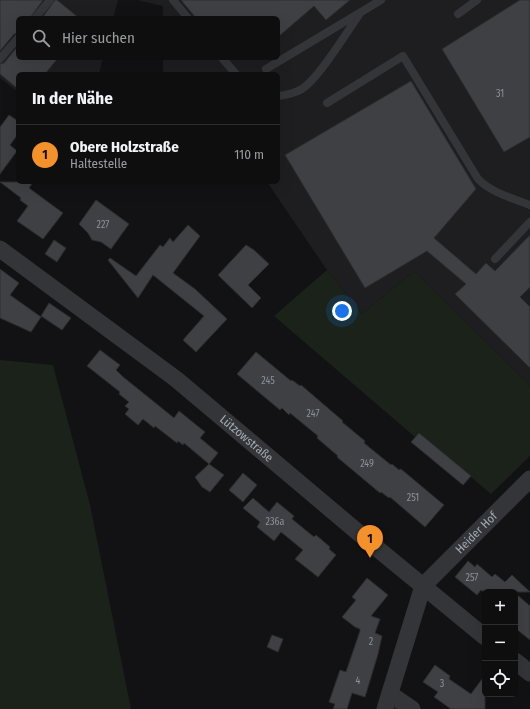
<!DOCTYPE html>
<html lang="de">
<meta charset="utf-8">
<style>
:root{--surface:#0e0e0f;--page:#1c1c1d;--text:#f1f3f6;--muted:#9b9c9e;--line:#2e2e2f;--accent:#f59129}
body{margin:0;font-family:"Fira Sans Condensed",sans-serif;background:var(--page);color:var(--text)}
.controls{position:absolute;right:12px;bottom:12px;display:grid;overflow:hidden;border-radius:6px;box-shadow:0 4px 16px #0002}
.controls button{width:36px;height:36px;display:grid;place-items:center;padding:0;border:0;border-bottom:1px solid var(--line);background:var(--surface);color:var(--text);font:20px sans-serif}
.you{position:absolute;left:342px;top:311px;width:14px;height:14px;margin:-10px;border:3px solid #fff;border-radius:50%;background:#1a73e8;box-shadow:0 0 0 6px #1a73e833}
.badge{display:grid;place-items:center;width:26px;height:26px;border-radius:50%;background:var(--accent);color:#111;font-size:13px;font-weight:700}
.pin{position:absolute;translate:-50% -33px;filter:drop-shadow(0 1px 2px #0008)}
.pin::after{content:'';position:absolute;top:21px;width:14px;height:12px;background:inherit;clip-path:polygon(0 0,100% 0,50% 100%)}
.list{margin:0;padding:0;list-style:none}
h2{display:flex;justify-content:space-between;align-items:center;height:52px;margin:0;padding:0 16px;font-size:17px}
h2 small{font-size:13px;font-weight:400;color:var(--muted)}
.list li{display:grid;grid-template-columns:26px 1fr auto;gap:12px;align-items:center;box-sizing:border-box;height:60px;padding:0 16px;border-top:1px solid var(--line)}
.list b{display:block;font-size:15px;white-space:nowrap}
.list p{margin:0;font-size:13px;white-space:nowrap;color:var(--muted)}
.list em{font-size:13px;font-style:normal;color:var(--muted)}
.icon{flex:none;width:22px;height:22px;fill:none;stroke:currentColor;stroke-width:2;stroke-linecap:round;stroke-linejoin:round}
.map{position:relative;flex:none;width:530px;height:709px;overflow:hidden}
.search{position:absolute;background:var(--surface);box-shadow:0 4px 16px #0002;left:16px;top:16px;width:264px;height:44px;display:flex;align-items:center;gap:10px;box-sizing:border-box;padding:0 14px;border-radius:6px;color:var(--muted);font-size:15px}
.panel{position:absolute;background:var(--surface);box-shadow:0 4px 16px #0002;left:16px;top:72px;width:264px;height:112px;border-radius:6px}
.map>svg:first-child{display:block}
.built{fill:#1e1e21}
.green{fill:#1a221a}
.building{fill:#3e4044;stroke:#2c2d30}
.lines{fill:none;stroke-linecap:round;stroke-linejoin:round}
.lane{stroke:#333539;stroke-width:8}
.street{stroke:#333539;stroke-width:17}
.labels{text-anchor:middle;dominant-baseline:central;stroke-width:3;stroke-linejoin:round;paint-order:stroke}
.number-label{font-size:10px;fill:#8a9099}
.street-label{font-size:12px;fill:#a3abb5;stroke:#0d0d0f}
</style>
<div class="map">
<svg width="530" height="709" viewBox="0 0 530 709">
<rect width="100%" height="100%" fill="#121214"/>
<g class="built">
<path d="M0,0H118L113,18H18V58H103L99,74H18V92L0,78Z"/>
<path d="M137,0H530V385L414,271L362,314L327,270L267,182H278V74H163V58H278V18H163V6Z"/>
</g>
<g class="green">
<path d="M327,270L362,314L414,271L530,385V456L491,494L419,433L415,437L274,316Z"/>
<path d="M0,360L53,365L90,505L131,709H0Z"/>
</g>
<g class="building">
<path d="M0,0H43L30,18H18V33L14,34L0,51Z"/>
<path d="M55,0H57L79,18H42Z"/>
<path d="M181,0H350L326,20L314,6L278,37V18H196Z"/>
<path d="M520,0H530V137L504,152L442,49Z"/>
<path d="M18,46V58H58L45,74H18V89L0,74V64L4,63Z"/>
<path d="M411,81L476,189L434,238L476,274L486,263L495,271L530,235V287L520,297L530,307V368L455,294L466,284L427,251L365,288L285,155Z"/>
<path d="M9,115L18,121V134L10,145L17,151L0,174V127Z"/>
<path d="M0,182H33L29,188L63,213L43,239L17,221L28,206L20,200L21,198Z"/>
<path d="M96,200L129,224L111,249L101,242L92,240L88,233L79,224Z"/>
<path d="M188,225L200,236L173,273L195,289L227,319L196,352L183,340L204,316L153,275L138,298L108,260L110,258L136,276L160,245L163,247L170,238L173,242Z"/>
<path d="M54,240L66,248L57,262L45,254Z"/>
<path d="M246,245L254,250L269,264L248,285L261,298L252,308L218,275Z"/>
<path d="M0,269L19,283L10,295L41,317L31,332L0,318Z"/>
<path d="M49,303L71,318L62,330L41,316Z"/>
<path d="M100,350L120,365L116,370L122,376L174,418L179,411L205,432L200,438L218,453L209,464L224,475L210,492L202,487L195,477L209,464L184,443L183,445L178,441L177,443L155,426L154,428L143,419L138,425L125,414L129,409L125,406L129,402L119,394L120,392L87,366Z"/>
<path d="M256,352L291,381L292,380L300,386L301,385L343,421L342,422L365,441L364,443L391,465L392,464L399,470L401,469L444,505L425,527L390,497L389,498L381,492L380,493L337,457L338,456L317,438L318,436L290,413L289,415L282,408L280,410L237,374Z"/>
<path d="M419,433L471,476L463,485L411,442Z"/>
<path d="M243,473L257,485L243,502L229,490Z"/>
<path d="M253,498L269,512L277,502L294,516L292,519L314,537L316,535L330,547L329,549L336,555L318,577L295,559L303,550L281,532L274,541L257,527L260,522L243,508Z"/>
<path d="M468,561L475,567L477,564L492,577L495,574L505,582L512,575L530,592H484L481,590L477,595L455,577Z"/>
<path d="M367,578L388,595L371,616L380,619L375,633L382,636L378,654L365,697L352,693L347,709H333L335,704L329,702L340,670L346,672L360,631V629L355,627L342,617L356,600L352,597Z"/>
<path d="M515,593L530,606V640L515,628Z"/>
<path d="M272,635L283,639L278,652L267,647Z"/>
<path d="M435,665L450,676L449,679L471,694L485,675V709H451L434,697L438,692L423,682Z"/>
</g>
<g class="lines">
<g class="lane">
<path d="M173,0L188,18"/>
<path d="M458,14L477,0"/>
<path d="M35,18L50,0"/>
<path d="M222,58L236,74"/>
<path d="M0,59L18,38"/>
<path d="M266,69L381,0"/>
<path d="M278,96C286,95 295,93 302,89C319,78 346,33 359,15"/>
<path d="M327,103L403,56L478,179C492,193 512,198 530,205"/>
<path d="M495,259L530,222"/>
</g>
<g class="street">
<path id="s1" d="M0,249L176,379L373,545L485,637"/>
<path d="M515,661L530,673"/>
<path d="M390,694L412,709"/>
<path id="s2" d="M385,709L423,586L530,479"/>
</g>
</g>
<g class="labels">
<g class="number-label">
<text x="500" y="94">31</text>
<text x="103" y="225">227</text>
<text x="268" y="381">245</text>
<text x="313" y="414">247</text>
<text x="367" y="464">249</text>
<text x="413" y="498">251</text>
<text x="275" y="522">236a</text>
<text x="472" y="578">257</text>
<text x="371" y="642">2</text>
<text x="358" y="681">4</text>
<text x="442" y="684">3</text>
</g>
<g class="street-label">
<text stroke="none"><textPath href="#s1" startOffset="311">Lützowstraße</textPath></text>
<text stroke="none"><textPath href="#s2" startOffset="204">Heider Hof</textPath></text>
</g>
</g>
</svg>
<div class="controls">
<button>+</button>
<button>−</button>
<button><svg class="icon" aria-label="locate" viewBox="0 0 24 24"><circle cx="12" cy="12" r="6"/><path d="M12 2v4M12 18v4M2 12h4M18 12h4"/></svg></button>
</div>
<div class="you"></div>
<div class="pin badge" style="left:370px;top:558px">1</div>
<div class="search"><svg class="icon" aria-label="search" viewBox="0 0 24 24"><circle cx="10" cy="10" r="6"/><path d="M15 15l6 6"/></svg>Hier suchen</div>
<section class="panel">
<h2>In der Nähe<small></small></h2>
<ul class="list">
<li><span class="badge">1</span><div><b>Obere Holzstraße</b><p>Haltestelle</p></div><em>110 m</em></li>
</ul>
</section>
</div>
